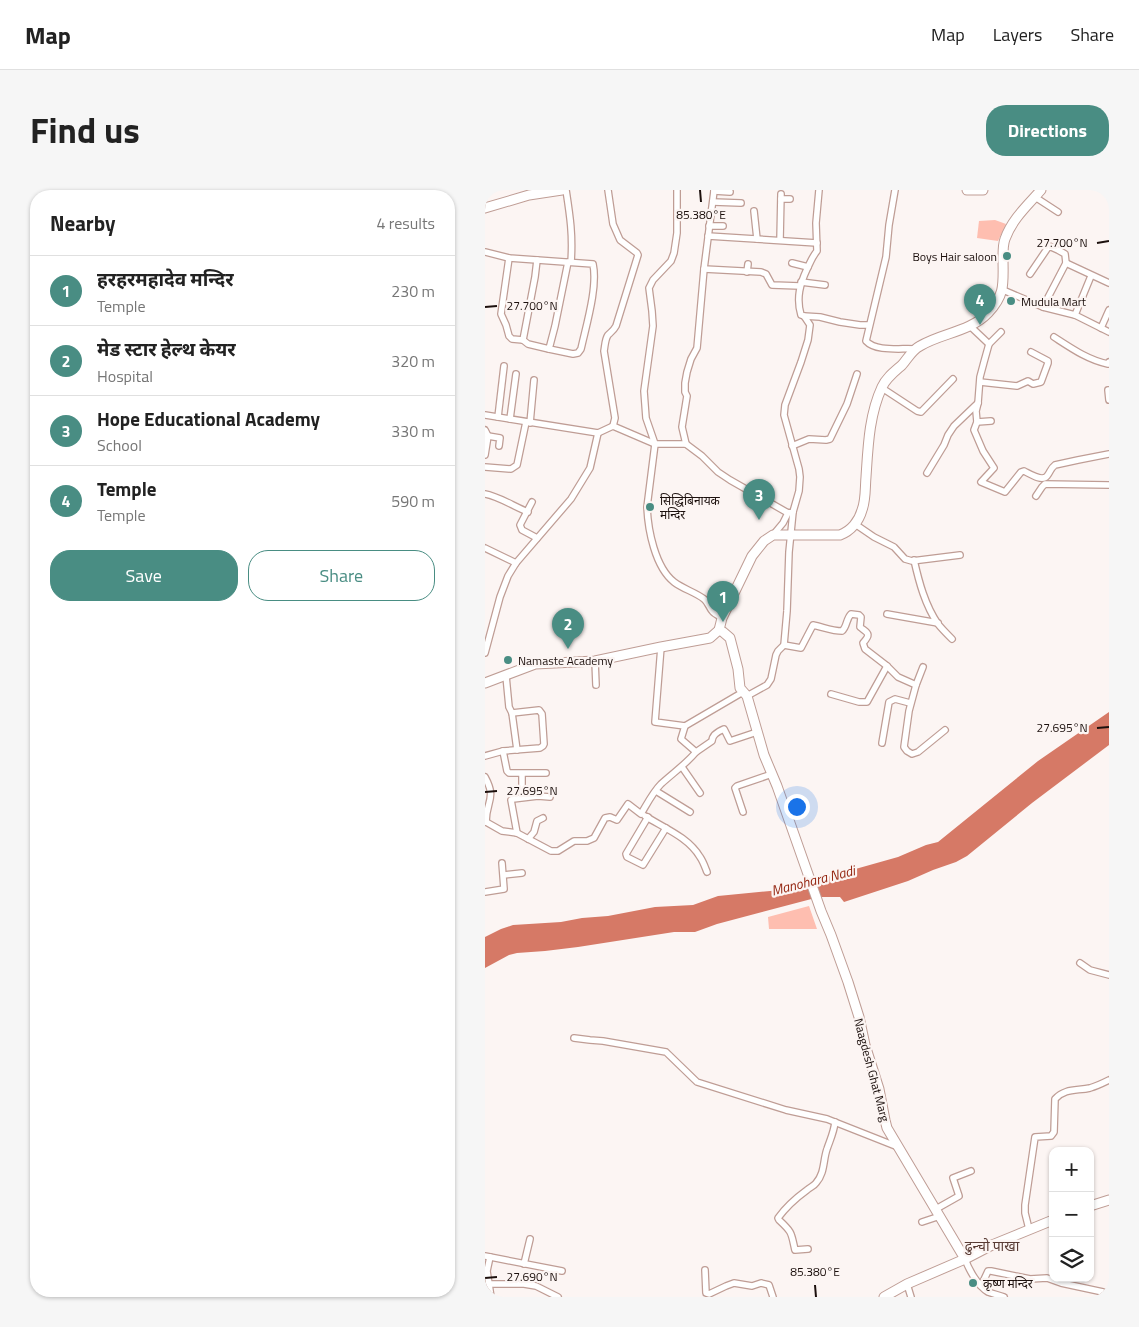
<!DOCTYPE html>
<meta charset="utf-8">
<style>
:root{--surface:#fff;--page:#f6f6f6;--text:#222;--muted:#767676;--line:#e0e0e0;--accent:#498d83}
body{margin:0;font-family:"Titillium Web","Noto Sans Devanagari",sans-serif;background:var(--page);color:var(--text)}
.controls{position:absolute;right:15px;bottom:15px;display:grid;overflow:hidden;border-radius:10px;box-shadow:0 1px 4px #0004}
.controls button{width:45px;height:45px;display:grid;place-items:center;padding:0;border:0;border-bottom:1px solid var(--line);background:var(--surface);color:var(--text);font:25px sans-serif}
.you{position:absolute;left:311px;top:616px;width:18px;height:18px;margin:-12px;border:4px solid #fff;border-radius:50%;background:#1a73e8;box-shadow:0 0 0 8px #1a73e833}
.badge{display:grid;place-items:center;width:32px;height:32px;border-radius:50%;background:var(--accent);color:#fff;font-size:16px;font-weight:700}
.pin{position:absolute;translate:-50% -41px;filter:drop-shadow(0 1px 2px #0008)}
.pin::after{content:'';position:absolute;top:26px;width:18px;height:15px;background:inherit;clip-path:polygon(0 0,100% 0,50% 100%)}
.list{margin:0;padding:0;list-style:none}
h2{display:flex;justify-content:space-between;align-items:center;height:65px;margin:0;padding:0 20px;font-size:21px}
h2 small{font-size:16px;font-weight:400;color:var(--muted)}
.list li{display:grid;grid-template-columns:32px 1fr auto;gap:15px;align-items:center;box-sizing:border-box;height:70px;padding:0 20px;border-top:1px solid var(--line)}
.list b{display:block;font-size:19px;white-space:nowrap}
.list p{margin:0;font-size:16px;white-space:nowrap;color:var(--muted)}
.list em{font-size:16px;font-style:normal;color:var(--muted)}
.actions{display:flex;gap:10px;padding:15px 20px}
.actions a{flex:1;padding:11px 0;border:1px solid var(--accent);border-radius:20px;text-align:center;font-size:18px;color:var(--accent)}
.actions .main{background:var(--accent);color:#fff}
.icon{flex:none;width:28px;height:28px;fill:none;stroke:currentColor;stroke-width:2;stroke-linecap:round;stroke-linejoin:round}
.map{position:relative;flex:none;width:624px;height:1107px;overflow:hidden;border-radius:20px}
header{display:flex;align-items:center;gap:30px;box-sizing:border-box;height:70px;padding:0 25px;background:var(--surface);border-bottom:1px solid var(--line)}
header strong{font-size:24px}
nav{display:flex;gap:28px;margin-inline-start:auto;font-size:18px}
.intro{display:flex;align-items:center;justify-content:space-between;box-sizing:border-box;height:120px;padding:0 30px}
h1{margin:0;font-size:35px}
.button{padding:12px 22px;border-radius:20px;background:var(--accent);color:#fff;font-size:18px;font-weight:700}
main{display:flex;gap:30px;padding:0 30px}
aside{flex:1;background:var(--surface);border-radius:20px;box-shadow:0 1px 4px #0004}
.map>svg:first-child{display:block}
.green{fill:#febeb0}
.water{fill:#d67966}
.lines{fill:none;stroke-linecap:round;stroke-linejoin:round}
.street-casing{stroke:#bf9d95;stroke-width:8}
.secondary-casing{stroke:#bf9d95;stroke-width:11}
.primary-casing{stroke:#bf9d95;stroke-width:11}
.street{stroke:#fff;stroke-width:5.5}
.secondary{stroke:#fff;stroke-width:9}
.primary{stroke:#fff;stroke-width:9}
.ticks{fill:none;stroke:#1c100d;stroke-width:2}
.poi-dot{fill:#498d83;stroke:#fcf5f3;stroke-width:2}
.labels{text-anchor:middle;dominant-baseline:central;stroke-width:4.5;stroke-linejoin:round;paint-order:stroke}
.poi-label{font-size:12px;fill:#1c100d;stroke:#fcf5f3;text-anchor:start}
.street-label{font-size:12px;fill:#1c100d;stroke:#fcf5f3}
.water-label{font-size:14px;font-style:italic;fill:#942510;stroke:#fcf5f3}
.neighbourhood-label{font-size:14px;fill:#583b34;stroke:#fcf5f3}
.ticks-label{font-size:12px;text-anchor:middle;fill:#1c100d;stroke:#fcf5f3;stroke-width:4.5;stroke-linejoin:round;paint-order:stroke}
</style>
<header>
<strong>Map</strong>
<nav><a>Map</a><a>Layers</a><a>Share</a></nav>
</header>
<div class="intro"><h1>Find us</h1><a class="button">Directions</a></div>
<main>
<aside>
<h2>Nearby<small>4 results</small></h2>
<ul class="list">
<li><span class="badge">1</span><div><b>हरहरमहादेव मन्दिर</b><p>Temple</p></div><em>230 m</em></li>
<li><span class="badge">2</span><div><b>मेड स्टार हेल्थ केयर</b><p>Hospital</p></div><em>320 m</em></li>
<li><span class="badge">3</span><div><b>Hope Educational Academy</b><p>School</p></div><em>330 m</em></li>
<li><span class="badge">4</span><div><b>Temple</b><p>Temple</p></div><em>590 m</em></li>
</ul>
<div class="actions"><a class="main">Save</a><a>Share</a></div>
</aside>
<div class="map">
<svg width="624" height="1107" viewBox="0 0 624 1107">
<rect width="100%" height="100%" fill="#fcf5f3"/>
<g class="green">
<path d="M510,30L521,34L513,51L492,48L494,31Z"/>
<path d="M324,716L332,739H284L283,727Z"/>
</g>
<path class="water" d="M624,522V555L547,613L482,666L471,672L448,680L423,691L359,712L355,707H334L232,734L210,742H189L93,757L60,761L32,763L24,765L0,778V747L16,739L28,735L76,732L97,728L123,726L170,717L208,715L233,706L296,700L413,667L441,655L453,652L553,571Z"/>
<g class="lines">
<g class="street-casing">
<g id="street">
<path d="M81,0C85,26 88,45 86,72"/>
<path d="M123,0L128,34L135,50L152,63L153,65L131,136C129,140 126,142 123,145C120,149 120,156 119,161L130,228L128,236"/>
<path d="M192,0V43L189,63L186,71L168,90L164,98L167,121L168,136L159,201L161,228L170,254L162,317C163,340 170,377 189,392C198,399 210,402 219,409C223,412 224,418 228,422C230,424 234,426 237,428"/>
<path d="M229,0V1L245,2"/>
<path d="M410,0L404,35L401,67L381,151C391,162 416,158 430,159"/>
<path d="M229,1L219,79L212,158L206,169L202,182L200,193V202L202,206L197,237L201,254L217,266L233,282L245,290L303,323"/>
<path d="M550,7L573,22"/>
<path d="M296,9H305"/>
<path d="M228,12L256,13"/>
<path d="M269,21L272,49"/>
<path d="M224,36H238"/>
<path d="M223,46L332,53"/>
<path d="M295,50L296,4"/>
<path d="M0,62L24,68L108,74C113,97 101,136 96,159L93,163L88,164L64,159L70,136L83,72"/>
<path d="M24,68L16,124L21,135L24,146L27,149L38,150"/>
<path d="M52,70L50,87L38,150L43,154L64,159"/>
<path d="M307,73L323,77"/>
<path d="M581,73L624,93"/>
<path d="M219,79L276,82L281,84L287,95L315,96"/>
<path d="M262,82L263,74"/>
<path d="M545,84L564,56L573,60L580,64L581,73L558,117"/>
<path d="M316,92L340,95"/>
<path d="M518,100L558,117L590,125L624,142"/>
<path d="M590,125L606,86"/>
<path d="M319,126L335,127L355,132L375,135H384"/>
<path d="M485,136L504,154"/>
<path d="M616,138L624,120"/>
<path d="M569,147C586,158 603,170 623,174L624,172"/>
<path d="M495,192L532,196L543,191L548,194L556,192L563,173V171L546,162"/>
<path d="M397,198L432,221L436,222L468,189"/>
<path d="M623,200L624,210"/>
<path d="M0,225L113,243L128,236L170,254H201"/>
<path d="M13,227L19,176"/>
<path d="M25,229L31,184"/>
<path d="M506,231L492,232L491,221L493,213L495,187L499,172L504,154L516,142"/>
<path d="M492,232L489,240L498,261L509,278L496,292L520,302L536,282L539,281C545,284 557,292 562,286C566,281 565,279 570,275L593,270L624,264"/>
<path d="M45,233L49,190"/>
<path d="M0,240L3,246L0,265"/>
<path d="M3,246L15,248L14,256"/>
<path d="M307,256L324,249L341,250L345,249L362,214L372,184"/>
<path d="M0,277L26,279L32,275L41,232"/>
<path d="M442,283L459,255L463,245L469,236L493,213"/>
<path d="M0,304C13,306 30,317 43,322"/>
<path d="M551,306L557,297L560,294L624,295"/>
<path d="M47,312L35,335L37,340L52,348"/>
<path d="M370,334L389,347L409,357L420,369L427,371L475,365"/>
<path d="M288,345L298,333L303,323L308,322L314,301L315,287L314,279L299,225L300,215L316,172L323,150L325,135L319,126L316,125C311,108 315,94 322,79C325,73 327,67 332,61L331,33L334,0"/>
<path d="M0,358L31,373"/>
<path d="M429,370C434,392 440,415 453,434C457,439 462,444 467,449"/>
<path d="M402,424L453,433"/>
<path d="M299,455L316,458L328,435C338,437 347,441 357,441C362,437 361,429 366,424L374,425L376,427L375,437C382,443 387,443 378,453L380,459L402,476L413,487L431,495"/>
<path d="M176,457L170,532L200,536"/>
<path d="M0,463L15,407L23,386L31,373L86,309L105,278L113,243"/>
<path d="M110,471L111,495"/>
<path d="M438,477L431,495L424,521L419,557L422,561L427,564L433,562L460,540"/>
<path d="M21,486L24,517L27,523L32,560"/>
<path d="M346,504L374,512H382L402,476"/>
<path d="M262,506L282,495L286,489L291,465L293,461L299,455L302,421L304,362L308,322"/>
<path d="M397,553L404,512L410,509L425,513"/>
<path d="M18,561L22,581L24,583H61"/>
<path d="M211,562L227,551C227,545 234,541 239,539L245,551L272,542"/>
<path d="M0,566L18,561L55,558L58,556L59,554L57,524L54,520L27,523"/>
<path d="M197,577L215,603"/>
<path d="M0,587C12,609 1,611 1,632"/>
<path d="M171,601L205,622"/>
<path d="M37,607V584"/>
<path d="M258,622L250,598L252,596L287,584"/>
<path d="M160,626C179,638 203,647 215,667C218,671 220,677 222,682"/>
<path d="M163,627L141,664L142,667L158,675L181,638"/>
<path d="M0,632H1L17,641L32,643L66,661H73L89,651H102L109,648L120,628L125,627L132,630L143,614L156,624C162,614 168,602 176,594C188,583 201,574 211,562L196,549L200,536L258,502"/>
<path d="M32,643L26,610L28,609L53,606L65,607"/>
<path d="M43,649L49,642L52,631L58,628"/>
<path d="M19,685L37,683"/>
<path d="M0,702L19,699L17,673"/>
<path d="M595,773L605,780L624,785"/>
<path d="M89,848L105,850L118,851L181,862L212,892L301,920L342,929L413,957"/>
<path d="M451,1019L474,1006L468,988L486,981"/>
<path d="M437,1032L455,1026"/>
<path d="M544,1039L540,1023V1015L550,947L566,946L569,942L570,909C580,898 592,901 605,898C612,896 618,893 624,890"/>
<path d="M323,1059L310,1060C306,1043 308,1043 294,1030L293,1028C301,1017 311,1008 322,1000C325,997 329,996 331,993C340,983 338,970 342,959C345,950 349,942 350,932"/>
<path d="M0,1066L77,1081"/>
<path d="M5,1067L2,1081L6,1107"/>
<path d="M480,1069C484,1080 493,1096 503,1102C508,1104 514,1105 519,1107"/>
<path d="M39,1074L45,1049"/>
<path d="M220,1080L221,1103L224,1104L241,1096L249,1093L267,1096L276,1093L284,1095L288,1107"/>
<path d="M4,1094H39L51,1096L73,1107"/>
<path d="M422,1094L426,1107"/>
<path d="M496,1096L503,1081H506L545,1089L562,1088L576,1093L618,1102L624,1104"/>
</g>
</g>
<g class="secondary-casing">
<g id="secondary">
<path d="M482,0H498"/>
<path d="M0,18L44,5L77,0"/>
<path d="M234,440L238,442L245,448L253,479L255,498L262,506L279,565L292,596L336,721L346,745L363,792L374,827L380,855L394,899L400,930L402,938L480,1069"/>
<path d="M0,493L50,474L110,471L176,457L225,448L234,440L237,428L267,366L279,351L288,345H355C366,341 374,331 377,320C381,310 380,297 381,287C383,257 384,225 397,197C401,188 409,182 417,175C423,168 427,160 435,156C456,143 485,142 503,123C521,104 518,93 518,67C518,61 518,54 520,49C527,29 543,15 556,0"/>
</g>
</g>
<g class="primary-casing">
<g id="primary">
<path d="M605,1016L624,1010"/>
<path d="M399,1107L422,1094L480,1069L507,1055L568,1030"/>
</g>
</g>
<use href="#street" class="street"/>
<use href="#secondary" class="secondary"/>
<use href="#primary" class="primary"/>
</g>
<path class="ticks" d="M215,0L216,12M612,53L624,51M0,117L12,116M612,538L624,537M0,602L12,601M0,1088L12,1087M330,1095L331,1107"/>
<g class="poi-dot">
<circle cx="522" cy="66" r="5"/>
<circle cx="526" cy="111" r="5"/>
<circle cx="165" cy="317" r="5"/>
<circle cx="23" cy="470" r="5"/>
<circle cx="488" cy="1093" r="5"/>
</g>
<g class="labels">
<g class="poi-label">
<text x="512" y="66" text-anchor="end">Boys Hair saloon</text>
<text x="536" y="111">Mudula Mart</text>
<text x="175" y="310">सिद्धिबिनायक<tspan x="175" dy="14">मन्दिर</tspan></text>
<text x="33" y="470">Namaste Academy</text>
<text x="498" y="1093">कृष्ण मन्दिर</text>
</g>
<g class="street-label">
<text transform="translate(387 880) rotate(75)">Naagdesh Ghat Marg</text>
</g>
<g class="water-label">
<text transform="translate(328 690) rotate(-14)">Manohara Nadi</text>
</g>
<g class="neighbourhood-label">
<text x="507" y="1055">ढुन्चो पाखा</text>
</g>
</g>
<g class="ticks-label">
<text x="216" y="29">85.380°E</text>
<text x="577" y="57">27.700°N</text>
<text x="47" y="120">27.700°N</text>
<text x="577" y="542">27.695°N</text>
<text x="47" y="605">27.695°N</text>
<text x="330" y="1086">85.380°E</text>
<text x="47" y="1091">27.690°N</text>
</g>
</svg>
<div class="controls">
<button>+</button>
<button>−</button>
<button><svg class="icon" aria-label="layers" viewBox="0 0 24 24"><path d="M12 4l9 5-9 5-9-5zM3 14l9 5 9-5"/></svg></button>
</div>
<div class="you"></div>
<div class="pin badge" style="left:238px;top:432px">1</div>
<div class="pin badge" style="left:83px;top:459px">2</div>
<div class="pin badge" style="left:274px;top:330px">3</div>
<div class="pin badge" style="left:495px;top:135px">4</div>
</div>
</main>
